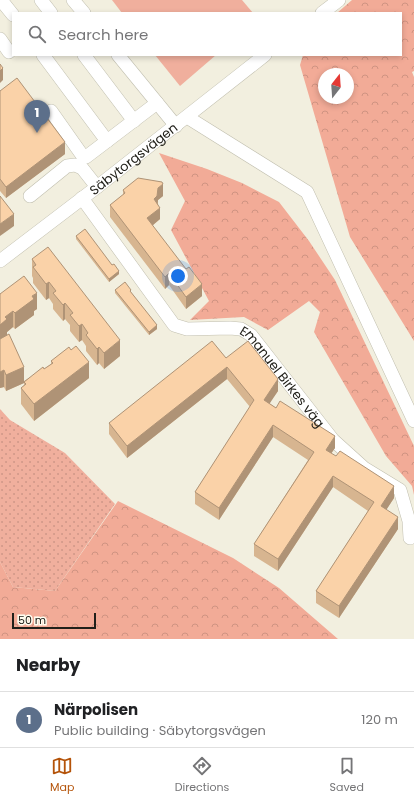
<!DOCTYPE html>
<meta charset="utf-8">
<style>
:root{--surface:#fff;--page:#f6f6f6;--text:#202124;--muted:#757577;--line:#e0e0e0;--accent:#b45309}
body{margin:0;font-family:Poppins,sans-serif;background:var(--page);color:var(--text)}
.compass{position:absolute;left:318px;top:68px;width:36px;height:36px;border-radius:50%;background:var(--surface);box-shadow:0 2px 6px #0003;rotate:17deg}
.scale{position:absolute;left:12px;bottom:10px;width:84px;box-sizing:border-box;padding-left:4px;border:2px solid #21201a;border-top:0;font-size:11px;line-height:14px;white-space:nowrap;color:#21201a;-webkit-text-stroke:3px #fffdf0;paint-order:stroke}
.you{position:absolute;left:178px;top:276px;width:14px;height:14px;margin:-10px;border:3px solid #fff;border-radius:50%;background:#1a73e8;box-shadow:0 0 0 6px #1a73e833}
.badge{display:grid;place-items:center;width:26px;height:26px;border-radius:50%;background:var(--accent);color:#fff;font-size:13px;font-weight:700}
.pin{position:absolute;translate:-50% -33px;filter:drop-shadow(0 1px 2px #0008)}
.pin::after{content:'';position:absolute;top:21px;width:14px;height:12px;background:inherit;clip-path:polygon(0 0,100% 0,50% 100%)}
.list{margin:0;padding:0;list-style:none}
h2{display:flex;justify-content:space-between;align-items:center;height:52px;margin:0;padding:0 16px;font-size:17px}
h2 small{font-size:13px;font-weight:400;color:var(--muted)}
.list li{display:grid;grid-template-columns:26px 1fr auto;gap:12px;align-items:center;box-sizing:border-box;height:56px;padding:0 16px;border-top:1px solid var(--line)}
.list b{display:block;font-size:15px;white-space:nowrap}
.list p{margin:0;font-size:13px;white-space:nowrap;color:var(--muted)}
.list em{font-size:13px;font-style:normal;color:var(--muted)}
.icon{flex:none;width:22px;height:22px;fill:none;stroke:currentColor;stroke-width:2;stroke-linecap:round;stroke-linejoin:round}
.map{position:relative;flex:none;width:414px;height:639px;overflow:hidden}
.search{position:absolute;background:var(--surface);box-shadow:0 2px 6px #0003;left:12px;right:12px;top:12px;height:44px;display:flex;align-items:center;gap:10px;box-sizing:border-box;padding:0 14px;border-radius:0px;color:var(--muted);font-size:15px}
.sheet{height:108px;background:var(--surface)}
nav{display:flex;justify-content:space-around;align-items:center;box-sizing:border-box;height:56px;border-top:1px solid var(--line);background:var(--surface);font-size:11px;color:var(--muted)}
nav a{display:grid;justify-items:center;gap:2px}
nav .on{color:var(--accent)}
.map>svg:first-child{display:block}
.grass{fill:url(#grass-dots)}
.forest{fill:url(#forest-crowns);fill-rule:evenodd}
.park{fill:#f0af9d}
.lines{fill:none;stroke-linecap:round;stroke-linejoin:round}
.minor-casing{stroke:#c1bfaf;stroke-width:14}
.minor{stroke:#fff;stroke-width:13}
.wall{fill:#d7b590}
.shaded-wall{fill:#af9376}
.building{fill:#fad2a8;stroke:#af9376}
.labels{text-anchor:middle;dominant-baseline:central;stroke-width:3.5;stroke-linejoin:round;paint-order:stroke}
.street-label{font-size:13px;fill:#21201a;stroke:#fffdf0}
</style>
<div class="map">
<svg width="414" height="639" viewBox="0 0 414 639">
<defs>
<pattern id="grass-dots" width="8" height="8" patternUnits="userSpaceOnUse"><rect width="8" height="8" fill="#f0af9d"/><path d="M2 2h.1M6 6h.1" fill="none" stroke="#ce9687" stroke-width="1.8" stroke-linecap="round"/></pattern>
<pattern id="forest-crowns" width="20" height="18" patternUnits="userSpaceOnUse"><rect width="20" height="18" fill="#f2ab97"/><path d="M2 6a3 3 0 1 1 6 0M12 15a3 3 0 1 1 6 0" fill="none" stroke="#cf9382"/></pattern>
</defs>
<rect width="100%" height="100%" fill="#f2efdf"/>
<path class="grass" d="M0,409L10,420L65,453L115,504L55,591L13,587L0,562Z"/>
<g class="forest">
<path d="M352,0H414V71L412,72L414,77V341L350,237L300,65L303,55H401V13H337ZM324,74H348V98H324Z"/>
<path d="M159,153L207,169L242,183L279,202L309,241L335,280L414,446V495L412,486L386,456L314,332L320,312L309,301L268,330L244,317L190,320L209,301L171,230L185,201Z"/>
<path d="M118,501L233,558L279,588L338,639H0V562L13,587L55,591Z"/>
</g>
<g class="park">
<path d="M112,0H242L253,13H122Z"/>
<path d="M155,55H216L180,86Z"/>
</g>
<g class="lines">
<g class="minor-casing">
<g id="minor">
<path d="M1,0L13,15"/>
<path d="M41,0L51,13"/>
<path d="M73,0L84,13"/>
<path d="M322,13L339,0"/>
<path d="M0,39L9,52"/>
<path d="M43,55L107,141"/>
<path d="M84,55L134,121"/>
<path d="M118,55L176,126"/>
<path d="M51,111L82,155L86,157L157,103"/>
<path d="M187,117L307,192L414,421"/>
<path d="M30,196L67,166L75,165L82,168L97,187"/>
<path id="s1" d="M82,198L174,325L187,329L230,328L241,329L251,335L333,440L364,468L400,490L409,521L410,538"/>
<path id="s2" d="M0,261L97,187L265,55"/>
</g>
</g>
<use href="#minor" class="minor"/>
</g>
<g class="wall">
<path d="M0,91L65,154L6,198L0,191Z"/>
<path d="M123,190L163,196L158,200V204L160,219L152,226L202,296L186,309L169,285L165,289L110,217V205L123,195Z"/>
<path d="M76,236L112,265L119,274L109,282L76,239Z"/>
<path d="M32,259L120,356L104,369L99,363L97,365L86,351V346L82,340L79,342L70,331V325L65,319L63,321L53,309V304L49,298L46,300L33,283V278L32,276Z"/>
<path d="M115,290L131,292L157,329L149,335L115,293Z"/>
<path d="M0,294L37,309L34,311V315L15,329L13,327L7,332V335L24,381L44,369L51,364V361L89,378L34,421L21,404V388L24,385V383L6,391L4,387L0,388Z"/>
<path d="M226,358L278,391L269,403L335,448L331,453L394,498L386,510L398,529L339,618L316,603V591L368,511L333,487L278,571L254,556V544L308,460L273,437L219,520L195,504V492L250,407L227,379L127,458L109,434V423Z"/>
</g>
<g class="shaded-wall">
<path d="M3,68V80L0,83V71Z"/>
<path d="M65,142V154L6,198V187Z"/>
<path d="M163,184V196L158,200L157,208L154,199L158,188Z"/>
<path d="M160,208V219L147,230V218Z"/>
<path d="M14,214V226L0,236V224Z"/>
<path d="M119,271V274L109,282V279Z"/>
<path d="M169,273V285L165,289V277Z"/>
<path d="M49,282V298L46,300V284Z"/>
<path d="M202,284V296L186,309V297Z"/>
<path d="M37,293V309L34,311V315L15,329V313L32,296Z"/>
<path d="M65,303V319L63,321V305Z"/>
<path d="M13,311V327L7,332V336L0,341V325L5,317Z"/>
<path d="M82,324V340L79,342V326Z"/>
<path d="M157,325V329L149,335V332Z"/>
<path d="M120,340V356L104,369V353Z"/>
<path d="M99,347V363L97,365V349Z"/>
<path d="M89,362V378L34,421V404Z"/>
<path d="M24,367V383L6,391V375Z"/>
<path d="M227,367V379L127,458V446Z"/>
<path d="M4,370V387L0,388V372Z"/>
<path d="M278,379V391L264,412V400Z"/>
<path d="M273,425V437L219,520V508Z"/>
<path d="M335,436V448L326,461V450Z"/>
<path d="M333,476V487L278,571V559Z"/>
<path d="M394,486V498L381,518V506Z"/>
<path d="M398,517V529L339,618V606Z"/>
</g>
<g class="building">
<path d="M0,64L3,68L0,71Z"/>
<path d="M17,78L65,142L6,187L0,179V91Z"/>
<path d="M138,178L162,182L163,184L158,188L157,196L154,199L160,208L147,218L186,269L189,267L202,284L186,297L169,273L165,277L110,205L125,193L123,190Z"/>
<path d="M0,196L14,214L0,224Z"/>
<path d="M85,229L112,265L114,264L119,271L109,279L76,236Z"/>
<path d="M48,247L120,340L104,353L99,347L97,349L86,335L88,333L82,324L79,326L70,315L73,313L65,303L63,305L53,293L56,291L49,282L46,284L33,267L36,265L32,259Z"/>
<path d="M24,276L37,293L32,296L34,299L15,313L13,311L5,317L7,319L0,325V294Z"/>
<path d="M125,282L131,290L130,291L157,325L149,332L115,290Z"/>
<path d="M9,334L24,367L6,375L4,370L0,372V339Z"/>
<path d="M212,341L226,358L248,341L278,379L264,400L276,408L280,401L335,436L326,450L336,456L340,451L394,486L381,506L398,517L339,606L316,591L374,502L333,476L278,559L254,544L314,452L273,425L219,508L195,492L254,400L227,367L127,446L109,423Z"/>
<path d="M76,346L89,362L34,404L21,388L26,384L24,382L43,367L44,369L53,363L51,361L69,347L71,350Z"/>
</g>
<g class="labels">
<g class="street-label">
<text stroke="none"><textPath href="#s2" startOffset="168">Säbytorgsvägen</textPath></text>
<text stroke="none"><textPath href="#s1" startOffset="288">Emanuel Birkes väg</textPath></text>
</g>
</g>
</svg>
<svg class="compass" viewBox="-18 -18 36 36"><path d="M0-13l5 13h-10z" fill="#e53935"/><path d="M0 13l5-13h-10z" fill="#757577"/></svg>
<div class="scale">50 m</div>
<div class="you"></div>
<div class="pin badge" style="left:37px;top:133px;background:#5c6f8a">1</div>
<div class="search"><svg class="icon" aria-label="search" viewBox="0 0 24 24"><circle cx="10" cy="10" r="6"/><path d="M15 15l6 6"/></svg>Search here</div>
</div>
<section class="sheet">
<h2>Nearby<small></small></h2>
<ul class="list">
<li><span class="badge" style="background:#5c6f8a">1</span><div><b>Närpolisen</b><p>Public building · Säbytorgsvägen</p></div><em>120 m</em></li>
</ul>
</section>
<nav>
<a class="on"><svg class="icon" aria-label="map" viewBox="0 0 24 24"><path d="M3 6l6-2 6 2 6-2v14l-6 2-6-2-6 2zM9 4v14M15 6v14"/></svg>Map</a>
<a><svg class="icon" aria-label="directions" viewBox="0 0 24 24"><path d="M12 3l9 9-9 9-9-9zM9 14v-3h6M13 9l2 2-2 2"/></svg>Directions</a>
<a><svg class="icon" aria-label="saved" viewBox="0 0 24 24"><path d="M7 4h10v16l-5-4-5 4z"/></svg>Saved</a>
</nav>
